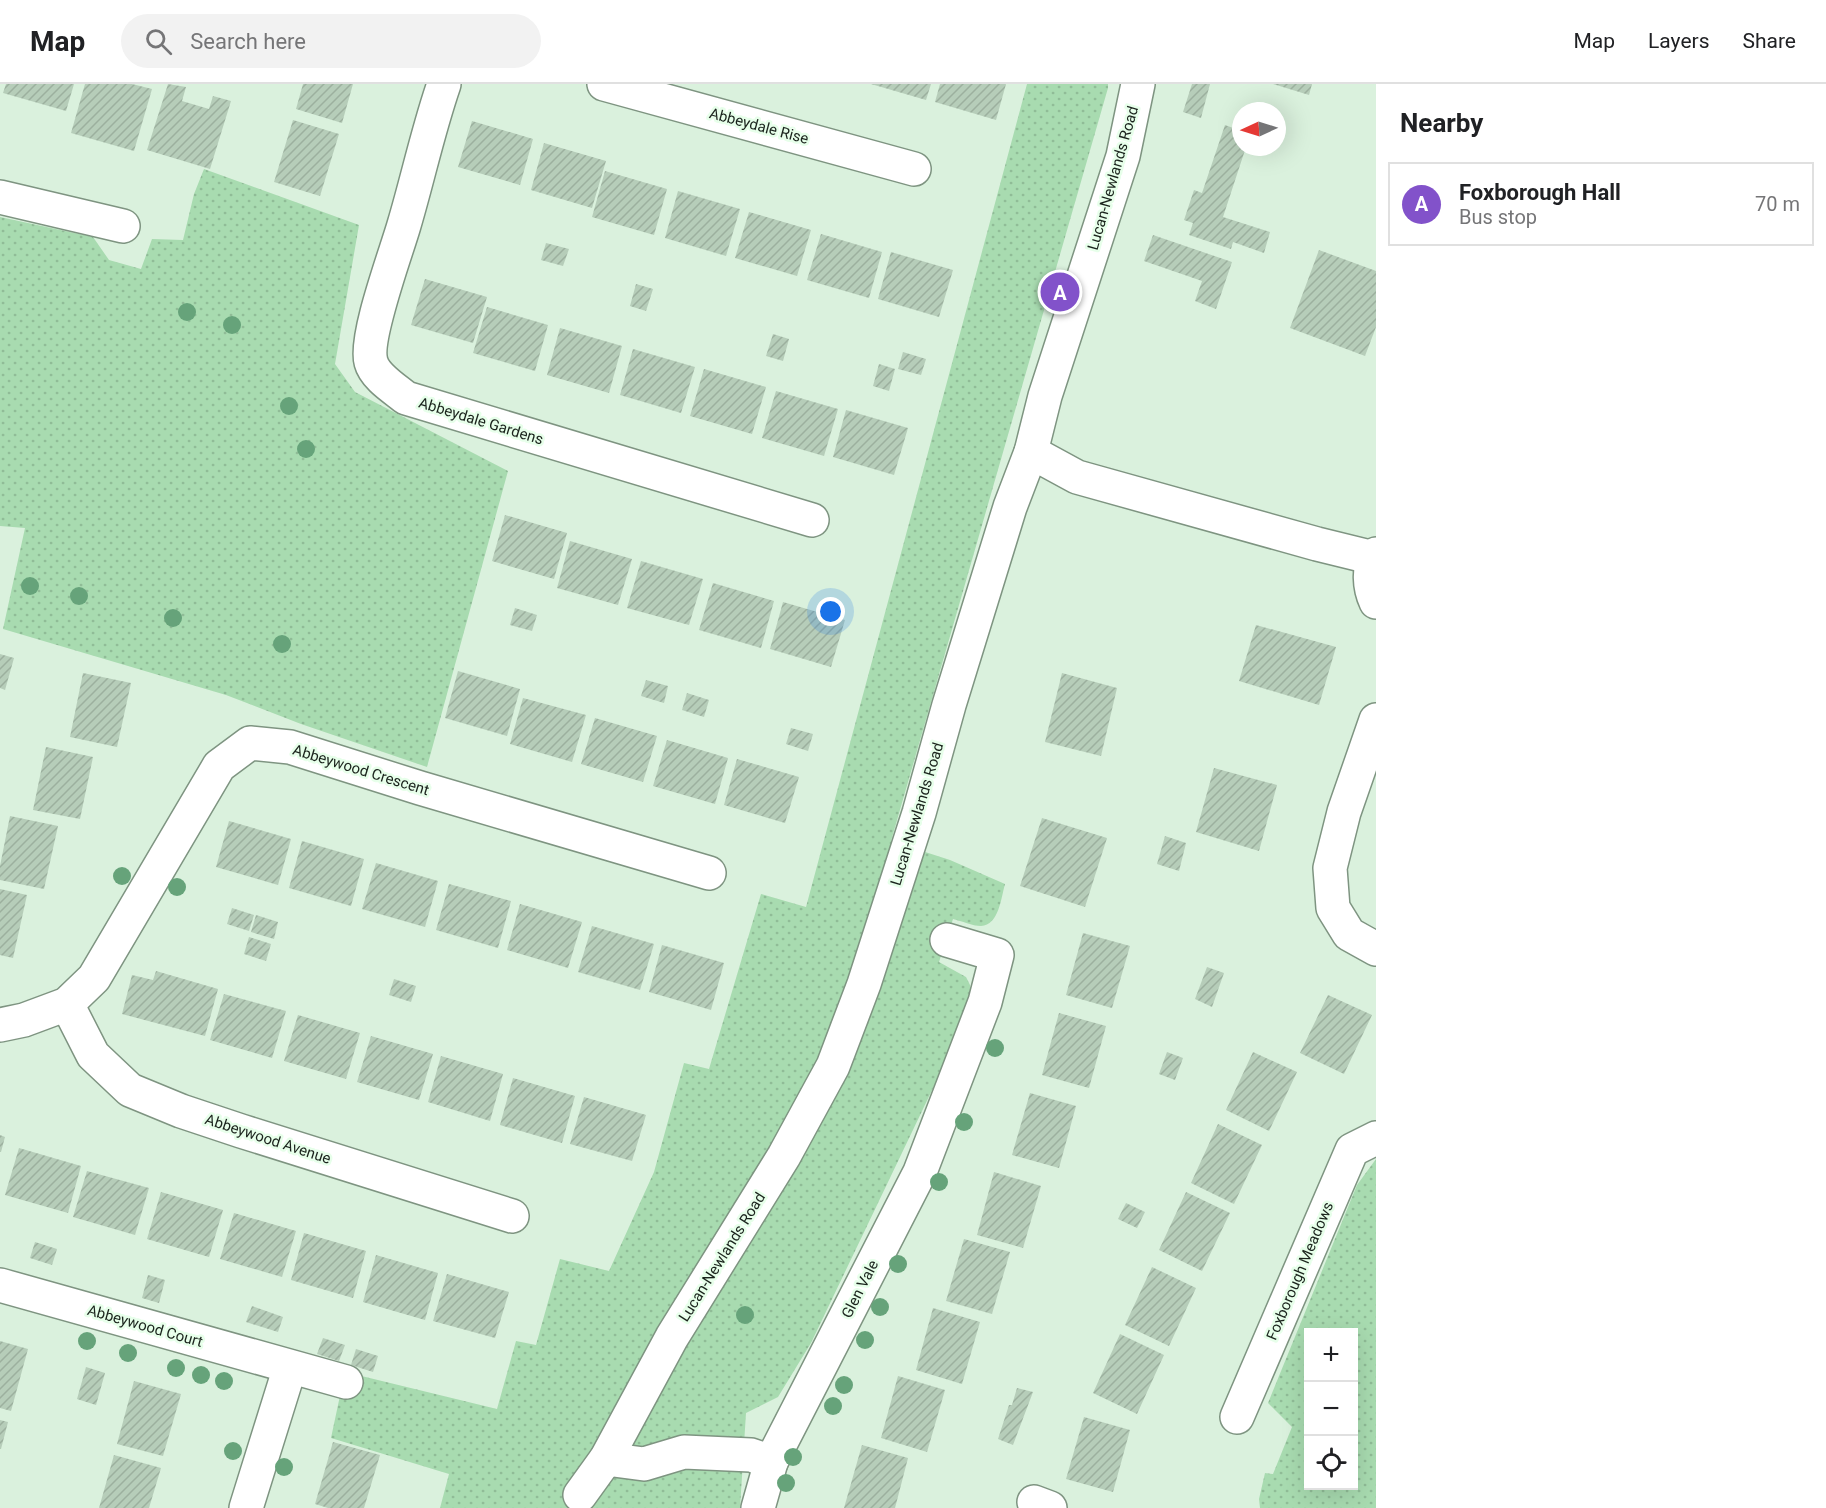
<!DOCTYPE html>
<meta charset="utf-8">
<style>
:root{--surface:#fff;--page:#f2f2f2;--text:#202124;--muted:#757577;--line:#e0e0e0;--accent:#8252ca}
body{margin:0;font-family:Roboto,sans-serif;background:var(--page);color:var(--text)}
.controls{position:absolute;right:18px;bottom:18px;display:grid;overflow:hidden;border-radius:0px;box-shadow:0 6px 24px #0002}
.controls button{width:54px;height:54px;display:grid;place-items:center;padding:0;border:0;border-bottom:2px solid var(--line);background:var(--surface);color:var(--text);font:30px sans-serif}
.compass{position:absolute;left:1232px;top:18px;width:54px;height:54px;border-radius:50%;background:var(--surface);box-shadow:0 6px 24px #0002;rotate:266deg}
.you{position:absolute;left:831px;top:528px;width:21px;height:21px;margin:-15px;border:4px solid #fff;border-radius:50%;background:#1a73e8;box-shadow:0 0 0 9px #1a73e833}
.badge{display:grid;place-items:center;width:39px;height:39px;border-radius:50%;background:var(--accent);color:#fff;font-size:20px;font-weight:700}
.pin{position:absolute;translate:-50% -50%;border:3px solid #fff;box-shadow:0 2px 6px #0006}
.list{margin:0;padding:0;list-style:none}
h2{display:flex;justify-content:space-between;align-items:center;height:78px;margin:0;padding:0 24px;font-size:26px}
h2 small{font-size:20px;font-weight:400;color:var(--muted)}
.list li{display:grid;grid-template-columns:39px 1fr auto;gap:18px;align-items:center;box-sizing:border-box;height:84px;margin:0 12px 12px;padding:0 12px;border:2px solid var(--line);border-radius:0px}
.list b{display:block;font-size:22px;white-space:nowrap}
.list p{margin:0;font-size:20px;white-space:nowrap;color:var(--muted)}
.list em{font-size:20px;font-style:normal;color:var(--muted)}
.icon{flex:none;width:33px;height:33px;fill:none;stroke:currentColor;stroke-width:2;stroke-linecap:round;stroke-linejoin:round}
.map{position:relative;flex:none;width:1376px;height:1424px;overflow:hidden}
header{display:flex;align-items:center;gap:36px;box-sizing:border-box;height:84px;padding:0 30px;background:var(--surface);border-bottom:2px solid var(--line)}
header strong{font-size:28px}
nav{display:flex;gap:33px;margin-inline-start:auto;font-size:21px}
.search{width:420px;height:54px;background:var(--page);display:flex;align-items:center;gap:15px;box-sizing:border-box;padding:0 21px;border-radius:33px;color:var(--muted);font-size:22px}
main{display:flex}
aside{flex:1;background:var(--surface)}
.map>svg:first-child{display:block}
.grass{fill:url(#grass-dots);fill-rule:evenodd}
.building{fill:url(#building-hatch)}
.lines{fill:none;stroke-linecap:round;stroke-linejoin:round}
.minor-casing{stroke:#7e9481;stroke-width:36}
.tertiary-casing{stroke:#7e9481;stroke-width:36}
.minor{stroke:#fff;stroke-width:33}
.tertiary{stroke:#fff;stroke-width:33}
.tree{fill:#66a37a}
.labels{text-anchor:middle;dominant-baseline:central;stroke-width:5;stroke-linejoin:round;paint-order:stroke}
.street-label{font-size:15px;fill:#1a231c;stroke:#e7ffea}
</style>
<header>
<strong>Map</strong>
<div class="search"><svg class="icon" aria-label="search" viewBox="0 0 24 24"><circle cx="10" cy="10" r="6"/><path d="M15 15l6 6"/></svg>Search here</div>
<nav><a>Map</a><a>Layers</a><a>Share</a></nav>
</header>
<main>
<div class="map">
<svg width="1376" height="1424" viewBox="0 0 1376 1424">
<defs>
<pattern id="grass-dots" width="8" height="8" patternUnits="userSpaceOnUse" patternTransform="scale(1.5)"><rect width="8" height="8" fill="#a8dbb0"/><path d="M2 2h.1M6 6h.1" fill="none" stroke="#90bc97" stroke-width="1.8" stroke-linecap="round"/></pattern>
<pattern id="building-hatch" width="6" height="6" patternUnits="userSpaceOnUse" patternTransform="scale(1.5)"><rect width="6" height="6" fill="#b6cdb9"/><path d="M-1 1l2-2M0 6l6-6M5 7l2-2" fill="none" stroke="#9cb09e"/></pattern>
</defs>
<rect width="100%" height="100%" fill="#daf1dd"/>
<g class="grass">
<path d="M1027,0H1108V4L891,757L950,776L1005,800C1001,814 999,841 981,842C972,842 962,837 953,835L939,878L966,893L970,901L971,916L945,979L811,1259L778,1313L746,1329L740,1424H440L449,1390L331,1354L345,1288L497,1325L516,1257L536,1261L560,1175L609,1187L654,1088L684,979L709,985L761,810L806,823Z"/>
<path d="M204,85L359,141L335,280L355,308L508,387L427,683L301,640L226,611L3,545L25,444L0,442V133L93,153L109,176L141,185L152,155L183,156L194,110Z"/>
<path d="M1376,1075V1424H1260L1259,1415L1265,1389L1273,1390L1292,1343L1268,1319L1357,1101ZM1354,1248V1402H1308V1248Z"/>
</g>
<g class="building">
<path d="M6,0H74L66,27L3,9Z"/>
<path d="M85,0H132L152,5L134,67L71,49Z"/>
<path d="M168,0L186,3L182,17L209,25L213,12L231,17L210,85L147,66Z"/>
<path d="M303,0H353L342,39L296,25Z"/>
<path d="M871,0H931L926,16Z"/>
<path d="M940,0H1006L996,36L935,18Z"/>
<path d="M1192,0H1210L1201,34L1183,28Z"/>
<path d="M1273,0H1312L1309,11Z"/>
<path d="M293,36L339,50L320,112L274,98Z"/>
<path d="M472,37L533,55L520,101L458,83Z"/>
<path d="M1225,41L1241,47V63H1246L1223,133L1270,148L1264,169L1233,158L1231,165L1189,151L1193,139L1184,136L1194,106L1202,109Z"/>
<path d="M544,59L606,77L592,124L531,106Z"/>
<path d="M605,87L667,105L654,151L592,133Z"/>
<path d="M678,107L740,125L726,172L665,154Z"/>
<path d="M749,128L811,146L797,192L735,174Z"/>
<path d="M821,150L882,168L869,214L807,196Z"/>
<path d="M1153,151L1232,178L1216,225L1195,217L1202,197L1144,177Z"/>
<path d="M546,159L569,165L563,182L541,176Z"/>
<path d="M1319,166L1376,187V243L1365,272L1290,244Z"/>
<path d="M891,168L953,186L939,233L878,215Z"/>
<path d="M425,195L487,213L473,259L411,241Z"/>
<path d="M636,200L653,205L646,227L630,222Z"/>
<path d="M487,223L548,241L535,287L473,269Z"/>
<path d="M560,244L622,262L609,309L547,291Z"/>
<path d="M773,250L789,255L783,277L766,272Z"/>
<path d="M633,265L695,283L681,329L620,311Z"/>
<path d="M903,268L926,275L921,291L898,285Z"/>
<path d="M879,280L895,285L889,307L873,302Z"/>
<path d="M704,285L766,303L752,350L690,332Z"/>
<path d="M776,307L838,325L824,372L762,354Z"/>
<path d="M846,326L908,344L894,391L833,373Z"/>
<path d="M505,431L567,449L554,495L492,477Z"/>
<path d="M570,457L632,475L618,521L557,504Z"/>
<path d="M641,477L703,495L689,541L627,524Z"/>
<path d="M713,499L774,517L761,564L699,546Z"/>
<path d="M783,518L845,536L831,583L770,565Z"/>
<path d="M515,524L537,531L532,547L510,541Z"/>
<path d="M1256,541L1336,563L1319,621L1239,597Z"/>
<path d="M0,570L14,574L5,606L0,604Z"/>
<path d="M458,587L520,605L507,652L445,634Z"/>
<path d="M83,589L131,599L117,663L70,653Z"/>
<path d="M1062,589L1117,604L1101,672L1045,658Z"/>
<path d="M646,596L668,602L664,619L641,612Z"/>
<path d="M687,609L709,616L704,633L682,626Z"/>
<path d="M523,614L586,631L572,678L510,660Z"/>
<path d="M595,634L657,652L643,698L581,680Z"/>
<path d="M791,644L813,650L808,667L786,660Z"/>
<path d="M667,656L728,674L715,720L653,702Z"/>
<path d="M46,663L93,673L80,735L33,726Z"/>
<path d="M737,675L799,693L785,739L724,721Z"/>
<path d="M1214,684L1277,701L1259,767L1196,748Z"/>
<path d="M10,732L58,742L44,805L0,796V782Z"/>
<path d="M1042,734L1107,754L1085,823L1020,802Z"/>
<path d="M229,737L291,755L278,801L216,783Z"/>
<path d="M1165,752L1186,759L1179,787L1157,780Z"/>
<path d="M302,757L364,775L351,822L289,804Z"/>
<path d="M376,779L438,797L425,843L362,825Z"/>
<path d="M449,800L511,817L498,864L436,846Z"/>
<path d="M0,805L27,811L13,874L0,871Z"/>
<path d="M520,820L582,838L568,884L507,866Z"/>
<path d="M232,824L254,831L249,847L227,840Z"/>
<path d="M256,831L278,838L274,855L251,848Z"/>
<path d="M592,842L654,860L640,906L578,888Z"/>
<path d="M1083,849L1130,862L1112,924L1066,911Z"/>
<path d="M249,853L271,860L266,877L244,870Z"/>
<path d="M662,861L724,879L711,926L649,908Z"/>
<path d="M1207,883L1224,889L1212,923L1195,915Z"/>
<path d="M156,887L218,905L205,952L122,930L132,891L153,896Z"/>
<path d="M394,895L416,902L411,918L389,911Z"/>
<path d="M224,910L286,927L272,974L210,956Z"/>
<path d="M1328,911L1372,931L1344,990L1300,969Z"/>
<path d="M1059,929L1106,942L1089,1004L1042,991Z"/>
<path d="M298,931L360,949L346,995L284,977Z"/>
<path d="M371,952L433,970L419,1016L357,998Z"/>
<path d="M1167,968L1183,974L1175,996L1159,990Z"/>
<path d="M1253,968L1297,988L1269,1047L1226,1026Z"/>
<path d="M441,972L503,990L490,1037L428,1018Z"/>
<path d="M513,994L575,1012L562,1059L500,1041Z"/>
<path d="M1030,1009L1076,1022L1059,1084L1012,1071Z"/>
<path d="M584,1013L646,1031L632,1077L570,1060Z"/>
<path d="M1218,1040L1262,1061L1234,1120L1191,1099Z"/>
<path d="M0,1051L5,1053L1,1068H0Z"/>
<path d="M19,1064L81,1082L68,1129L5,1111Z"/>
<path d="M87,1087L149,1104L135,1151L73,1133Z"/>
<path d="M994,1088L1041,1102L1023,1164L977,1151Z"/>
<path d="M161,1108L223,1126L209,1173L147,1155Z"/>
<path d="M1186,1108L1230,1129L1202,1187L1159,1166Z"/>
<path d="M1126,1119L1145,1128L1137,1144L1118,1135Z"/>
<path d="M234,1129L296,1147L282,1193L220,1175Z"/>
<path d="M304,1149L366,1167L353,1214L291,1196Z"/>
<path d="M964,1155L1010,1168L992,1230L946,1217Z"/>
<path d="M35,1158L57,1165L52,1181L30,1174Z"/>
<path d="M376,1171L438,1189L425,1236L363,1218Z"/>
<path d="M1152,1183L1196,1204L1169,1262L1125,1241Z"/>
<path d="M447,1190L509,1208L495,1254L433,1237Z"/>
<path d="M148,1191L165,1196L159,1219L142,1214Z"/>
<path d="M252,1222L283,1233L278,1248L246,1238Z"/>
<path d="M933,1224L980,1238L962,1300L916,1286Z"/>
<path d="M1120,1250L1164,1271L1137,1330L1093,1309Z"/>
<path d="M323,1254L345,1261L339,1277L317,1270Z"/>
<path d="M0,1257L28,1265L11,1327L0,1324Z"/>
<path d="M356,1265L378,1272L373,1288L351,1281Z"/>
<path d="M86,1283L105,1289L96,1321L77,1315Z"/>
<path d="M898,1292L945,1306L927,1368L881,1354Z"/>
<path d="M134,1297L181,1310L163,1372L117,1360Z"/>
<path d="M1017,1304L1033,1308L1013,1361L998,1355L1009,1321H1012Z"/>
<path d="M1084,1333L1130,1346L1113,1408L1066,1395Z"/>
<path d="M0,1336L8,1338L1,1365H0Z"/>
<path d="M333,1358L380,1371L364,1424H328L315,1420Z"/>
<path d="M862,1361L908,1374L895,1424H844Z"/>
<path d="M114,1371L161,1384L149,1424H99Z"/>
</g>
<g class="lines">
<g class="minor-casing">
<g id="minor">
<path d="M444,0C428,46 418,94 404,141C396,169 364,254 371,278C375,293 395,305 406,314L812,436"/>
<path d="M604,0L914,85"/>
<path d="M0,113L123,142"/>
<path d="M1031,368L1077,393L1317,460L1374,474"/>
<path d="M1376,470C1368,484 1369,503 1376,518"/>
<path d="M1376,636L1344,728L1330,784L1333,824L1349,850L1376,865"/>
<path d="M67,920L93,971L130,1006L181,1027L241,1047L512,1132"/>
<path d="M0,941L24,936L67,920L94,894L219,682L250,659L290,663L420,704L709,789"/>
<path d="M0,1201L346,1298"/>
<path d="M1237,1333L1352,1066L1376,1054"/>
<path d="M606,1375L644,1380L684,1368L751,1371L771,1378L920,1088L985,918L997,871L947,856"/>
<path d="M1034,1418L1050,1424"/>
<path d="M246,1424L290,1283"/>
<path d="M758,1424L771,1378"/>
</g>
</g>
<g class="tertiary-casing">
<path id="tertiary" d="M580,1411L606,1375L672,1253L784,1072L833,982L864,900L919,729L949,621L1010,423L1031,368L1045,312L1123,72L1138,0"/>
</g>
<use href="#minor" class="minor"/>
<use href="#tertiary" class="tertiary"/>
</g>
<g class="tree">
<circle cx="187" cy="228" r="9"/>
<circle cx="232" cy="241" r="9"/>
<circle cx="289" cy="322" r="9"/>
<circle cx="306" cy="365" r="9"/>
<circle cx="30" cy="502" r="9"/>
<circle cx="79" cy="512" r="9"/>
<circle cx="173" cy="534" r="9"/>
<circle cx="282" cy="560" r="9"/>
<circle cx="122" cy="792" r="9"/>
<circle cx="177" cy="803" r="9"/>
<circle cx="995" cy="964" r="9"/>
<circle cx="964" cy="1038" r="9"/>
<circle cx="939" cy="1098" r="9"/>
<circle cx="898" cy="1180" r="9"/>
<circle cx="880" cy="1223" r="9"/>
<circle cx="745" cy="1231" r="9"/>
<circle cx="865" cy="1256" r="9"/>
<circle cx="87" cy="1257" r="9"/>
<circle cx="128" cy="1269" r="9"/>
<circle cx="176" cy="1284" r="9"/>
<circle cx="201" cy="1291" r="9"/>
<circle cx="224" cy="1297" r="9"/>
<circle cx="844" cy="1301" r="9"/>
<circle cx="833" cy="1322" r="9"/>
<circle cx="233" cy="1367" r="9"/>
<circle cx="793" cy="1373" r="9"/>
<circle cx="284" cy="1383" r="9"/>
<circle cx="786" cy="1399" r="9"/>
</g>
<g class="labels">
<g class="street-label">
<text transform="translate(759 42) rotate(15)">Abbeydale Rise</text>
<text transform="translate(1113 94) rotate(-74)">Lucan-Newlands Road</text>
<text transform="translate(481 337) rotate(17)">Abbeydale Gardens</text>
<text transform="translate(361 686) rotate(17)">Abbeywood Crescent</text>
<text transform="translate(917 730) rotate(-73)">Lucan-Newlands Road</text>
<text transform="translate(268 1055) rotate(18)">Abbeywood Avenue</text>
<text transform="translate(722 1173) rotate(-58)">Lucan-Newlands Road</text>
<text transform="translate(1300 1187) rotate(-67)">Foxborough Meadows</text>
<text transform="translate(860 1205) rotate(-63)">Glen Vale</text>
<text transform="translate(145 1242) rotate(16)">Abbeywood Court</text>
</g>
</g>
</svg>
<div class="controls">
<button>+</button>
<button>−</button>
<button><svg class="icon" aria-label="locate" viewBox="0 0 24 24"><circle cx="12" cy="12" r="6"/><path d="M12 2v4M12 18v4M2 12h4M18 12h4"/></svg></button>
</div>
<svg class="compass" viewBox="-18 -18 36 36"><path d="M0-13l5 13h-10z" fill="#e53935"/><path d="M0 13l5-13h-10z" fill="#757577"/></svg>
<div class="you"></div>
<div class="pin badge" style="left:1060px;top:208px">A</div>
</div>
<aside>
<h2>Nearby<small></small></h2>
<ul class="list">
<li><span class="badge">A</span><div><b>Foxborough Hall</b><p>Bus stop</p></div><em>70 m</em></li>
</ul>
</aside>
</main>
